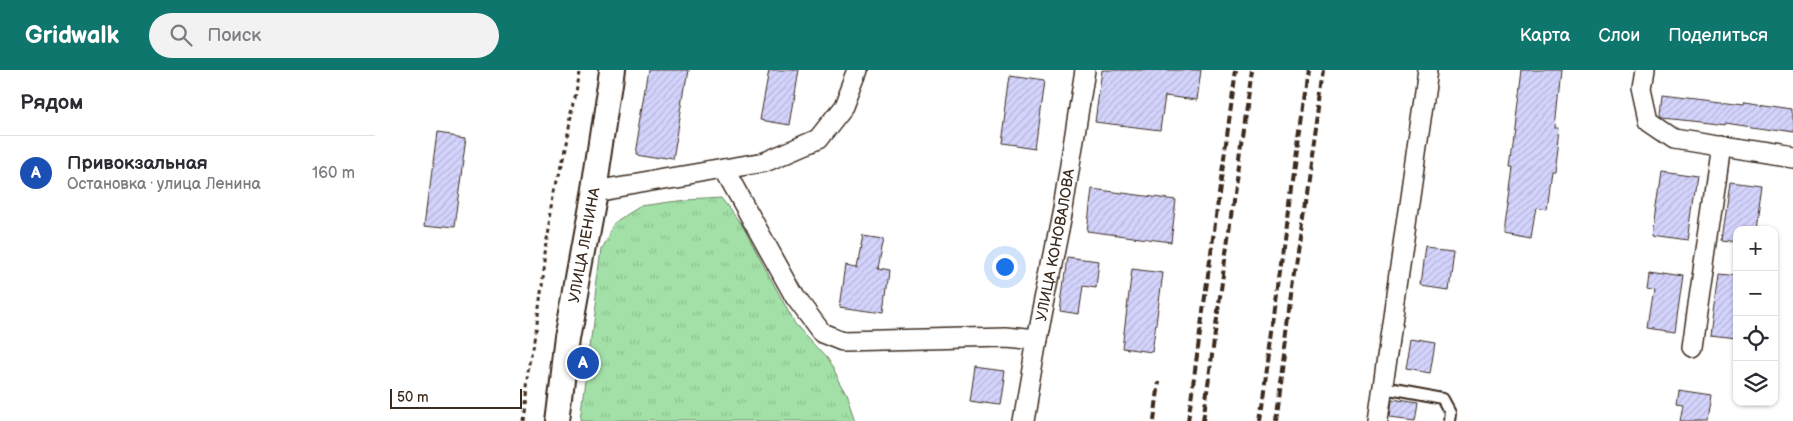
<!DOCTYPE html>
<html lang="ru">
<meta charset="utf-8">
<style>
:root{--surface:#fff;--page:#f2f2f3;--text:#2b2b33;--muted:#7c7c81;--line:#e1e1e2;--accent:#0f766e}
body{margin:0;font-family:"Balsamiq Sans",sans-serif;background:var(--page);color:var(--text)}
.controls{position:absolute;right:15px;bottom:15px;display:grid;overflow:hidden;border-radius:10px;box-shadow:0 1px 4px #0004}
.controls button{width:45px;height:45px;display:grid;place-items:center;padding:0;border:0;border-bottom:1px solid var(--line);background:var(--surface);color:var(--text);font:25px sans-serif}
.scale{position:absolute;left:15px;bottom:12px;width:132px;box-sizing:border-box;padding-left:5px;border:2px solid #3b2a1e;border-top:0;font-size:14px;line-height:18px;white-space:nowrap;color:#3b2a1e;-webkit-text-stroke:4px #fff;paint-order:stroke}
.you{position:absolute;left:629px;top:196px;width:18px;height:18px;margin:-12px;border:4px solid #fff;border-radius:50%;background:#1a73e8;box-shadow:0 0 0 8px #1a73e833}
.badge{display:grid;place-items:center;width:32px;height:32px;border-radius:50%;background:var(--accent);color:#fff;font-size:16px;font-weight:700}
.pin{position:absolute;translate:-50% -50%;border:2px solid #fff;box-shadow:0 1px 5px #0006}
.list{margin:0;padding:0;list-style:none}
h2{display:flex;justify-content:space-between;align-items:center;height:65px;margin:0;padding:0 20px;font-size:21px}
h2 small{font-size:16px;font-weight:400;color:var(--muted)}
.list li{display:grid;grid-template-columns:32px 1fr auto;gap:15px;align-items:center;box-sizing:border-box;height:75px;padding:0 20px;border-top:1px solid var(--line)}
.list b{display:block;font-size:19px;white-space:nowrap}
.list p{margin:0;font-size:16px;white-space:nowrap;color:var(--muted)}
.list em{font-size:16px;font-style:normal;color:var(--muted)}
.icon{flex:none;width:28px;height:28px;fill:none;stroke:currentColor;stroke-width:2;stroke-linecap:round;stroke-linejoin:round}
.map{position:relative;flex:none;width:1418px;height:351px;overflow:hidden}
header{display:flex;align-items:center;gap:30px;box-sizing:border-box;height:70px;padding:0 25px;background:var(--accent);color:#fff}
header strong{font-size:24px}
nav{display:flex;gap:28px;margin-inline-start:auto;font-size:18px}
.search{width:350px;height:45px;background:var(--page);display:flex;align-items:center;gap:12px;box-sizing:border-box;padding:0 18px;border-radius:28px;color:var(--muted);font-size:19px}
main{display:flex}
aside{flex:1;background:var(--surface)}
.map>svg:first-child{display:block}
.grass{fill:url(#grass-tufts);stroke:#6e8563}
.building{fill:url(#building-hatch);stroke:#3b2a1e}
.lines{fill:none;stroke-linecap:round;stroke-linejoin:round}
.service-casing{stroke:#3b2a1e;stroke-width:14}
.minor-casing{stroke:#3b2a1e;stroke-width:22}
.tertiary-casing{stroke:#3b2a1e;stroke-width:28}
.path{stroke:#3b2a1e;stroke-width:3;stroke-dasharray:4 4;stroke-linecap:butt}
.service{stroke:#fff;stroke-width:10}
.minor{stroke:#fff;stroke-width:19}
.tertiary{stroke:#fff;stroke-width:24}
.rail{stroke:#3b2a1e;stroke-width:4;stroke-dasharray:8 4;stroke-linecap:butt}
.labels{text-anchor:middle;dominant-baseline:central;stroke-width:5;stroke-linejoin:round;paint-order:stroke}
.street-label{font-size:15px;fill:#3b2a1e;stroke:#fff}
</style>
<header>
<strong>Gridwalk</strong>
<div class="search"><svg class="icon" aria-label="search" viewBox="0 0 24 24"><circle cx="10" cy="10" r="6"/><path d="M15 15l6 6"/></svg>Поиск</div>
<nav><a>Карта</a><a>Слои</a><a>Поделиться</a></nav>
</header>
<main>
<aside>
<h2>Рядом<small></small></h2>
<ul class="list">
<li><span class="badge" style="background:#1a4fb4">A</span><div><b>Привокзальная</b><p>Остановка · улица Ленина</p></div><em>160 m</em></li>
</ul>
</aside>
<div class="map">
<svg width="1418" height="351" viewBox="0 0 1418 351">
<defs>
<pattern id="grass-tufts" width="24" height="20" patternUnits="userSpaceOnUse" patternTransform="scale(1.25)"><rect width="24" height="20" fill="#a2e0a8"/><path d="M3 7l-1-3M5 7V3M7 7l1-3M15 17l-1-3M17 17v-4M19 17l1-3" fill="none" stroke="#8cc090"/></pattern>
<pattern id="building-hatch" width="6" height="6" patternUnits="userSpaceOnUse" patternTransform="scale(1.25)"><rect width="6" height="6" fill="#d3d3fc"/><path d="M-1 1l2-2M0 6l6-6M5 7l2-2" fill="none" stroke="#b6b5d8"/></pattern>
</defs>
<rect width="100%" height="100%" fill="#fff"/>
<filter id="ink" filterUnits="userSpaceOnUse"><feTurbulence type="fractalNoise" baseFrequency=".02" numOctaves="2"/><feDisplacementMap in="SourceGraphic" scale="10" xChannelSelector="R" yChannelSelector="G"/><feConvolveMatrix kernelMatrix="1 2 1 2 8 2 1 2 1" color-interpolation-filters="sRGB"/></filter>
<g filter="url(#ink)">
<path class="grass" d="M346,128L367,155L420,254L452,289L472,324L481,351H206L227,178L240,153L268,136L310,130Z"/>
<g class="building">
<path d="M274,0H313L298,90L260,84Z"/>
<path d="M394,0H424L415,55L385,50Z"/>
<path d="M727,0H826L822,30L790,26L785,60L720,52Z"/>
<path d="M1146,0H1186L1180,58H1184L1179,103H1176L1171,139L1161,137L1156,168L1128,163L1137,98H1134Z"/>
<path d="M635,6L669,11L660,78L626,73Z"/>
<path d="M1288,24L1369,34L1370,31L1418,38V64L1351,54V55L1288,48L1286,46Z"/>
<path d="M62,63L91,67L79,158L50,155Z"/>
<path d="M1287,102L1322,107L1313,170L1278,165Z"/>
<path d="M1355,111L1385,115L1379,160H1362V173L1347,171Z"/>
<path d="M717,119L801,130L796,172L712,161Z"/>
<path d="M488,166L508,169L502,199L513,201L508,243L465,237L471,195L482,197Z"/>
<path d="M1051,175L1078,178L1073,219L1046,215Z"/>
<path d="M692,187L724,191L721,218L708,216L704,244L685,241Z"/>
<path d="M757,199L788,203L777,282L747,278Z"/>
<path d="M1273,200L1308,205L1300,261L1274,257L1280,218L1271,216Z"/>
<path d="M1343,204L1362,206V269L1335,266Z"/>
<path d="M1036,268L1060,272L1055,303L1031,299Z"/>
<path d="M600,297L630,301L625,335L595,331Z"/>
<path d="M1303,320L1336,325L1332,351H1305L1308,334L1301,333Z"/>
<path d="M1017,330L1042,334L1039,351L1015,348Z"/>
</g>
<g class="lines">
<g class="service-casing">
<path id="service" d="M1008,319L1069,330L1076,343L1075,351"/>
</g>
<g class="minor-casing">
<g id="minor">
<path d="M1270,0L1267,20L1274,52L1299,69L1418,88"/>
<path d="M349,99L420,227L447,263L467,271L631,267L662,270"/>
<path d="M219,121L390,92L443,69L469,36L483,0"/>
<path d="M1317,277L1346,76"/>
<path id="s1" d="M648,351L662,270L688,139L710,0"/>
<path d="M1003,351L1053,0"/>
</g>
</g>
<g class="tertiary-casing">
<g id="tertiary">
<path id="s2" d="M182,351L192,269L219,121L237,0"/>
</g>
</g>
<path class="path" d="M148,351L169,183L204,0"/>
<use href="#service" class="service"/>
<use href="#minor" class="minor"/>
<use href="#tertiary" class="tertiary"/>
<g class="rail">
<path d="M779,351L784,312"/>
<path d="M813,351L861,0"/>
<path d="M828,351L876,0"/>
<path d="M885,351L932,0"/>
<path d="M900,351L948,0"/>
</g>
</g>
</g>
<g class="labels">
<g class="street-label">
<text stroke="none"><textPath href="#s2" startOffset="178">УЛИЦА ЛЕНИНА</textPath></text>
<text stroke="none"><textPath href="#s1" startOffset="179">УЛИЦА КОНОВАЛОВА</textPath></text>
</g>
</g>
</svg>
<div class="controls">
<button>+</button>
<button>−</button>
<button><svg class="icon" aria-label="locate" viewBox="0 0 24 24"><circle cx="12" cy="12" r="6"/><path d="M12 2v4M12 18v4M2 12h4M18 12h4"/></svg></button>
<button><svg class="icon" aria-label="layers" viewBox="0 0 24 24"><path d="M12 4l9 5-9 5-9-5zM3 14l9 5 9-5"/></svg></button>
</div>
<div class="scale">50 m</div>
<div class="you"></div>
<div class="pin badge" style="left:208px;top:293px;background:#1a4fb4">A</div>
</div>
</main>
